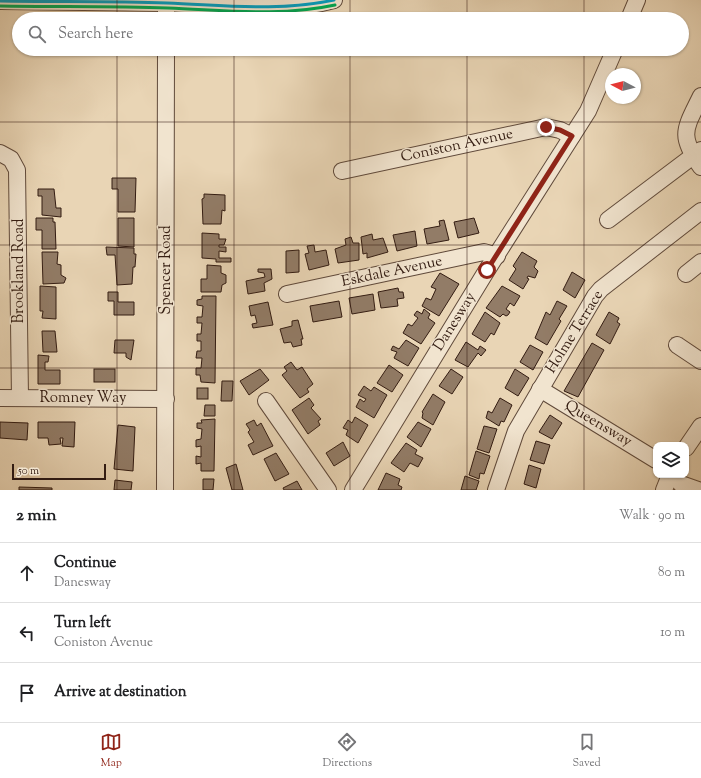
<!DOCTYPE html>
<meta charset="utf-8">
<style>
:root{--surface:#fff;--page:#f2f2f2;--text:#202124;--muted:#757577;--line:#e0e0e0;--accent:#8f2418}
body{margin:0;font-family:"Sorts Mill Goudy",serif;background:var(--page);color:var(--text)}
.controls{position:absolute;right:12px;bottom:12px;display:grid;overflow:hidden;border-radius:8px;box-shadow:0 1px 3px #0004}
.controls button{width:36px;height:36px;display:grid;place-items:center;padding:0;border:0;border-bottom:1px solid var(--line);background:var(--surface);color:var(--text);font:20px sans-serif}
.compass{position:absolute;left:605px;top:68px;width:36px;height:36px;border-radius:50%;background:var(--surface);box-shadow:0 1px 3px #0004;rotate:277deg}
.scale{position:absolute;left:12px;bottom:10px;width:94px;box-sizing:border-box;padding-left:4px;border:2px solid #331c12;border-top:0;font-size:11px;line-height:14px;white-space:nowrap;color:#331c12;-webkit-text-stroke:3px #f1e4cf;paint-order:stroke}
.stop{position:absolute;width:12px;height:12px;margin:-9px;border:3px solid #8f2418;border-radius:50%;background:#fff}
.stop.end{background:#8f2418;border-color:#fff;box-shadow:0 1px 4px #0008}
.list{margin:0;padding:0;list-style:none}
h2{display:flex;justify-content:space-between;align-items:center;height:52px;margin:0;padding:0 16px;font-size:17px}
h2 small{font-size:13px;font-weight:400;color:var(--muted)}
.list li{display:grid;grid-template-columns:26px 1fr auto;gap:12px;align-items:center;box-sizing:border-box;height:60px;padding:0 16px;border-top:1px solid var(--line)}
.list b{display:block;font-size:15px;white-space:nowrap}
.list p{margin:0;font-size:13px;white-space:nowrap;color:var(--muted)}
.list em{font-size:13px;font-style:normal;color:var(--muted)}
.icon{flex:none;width:22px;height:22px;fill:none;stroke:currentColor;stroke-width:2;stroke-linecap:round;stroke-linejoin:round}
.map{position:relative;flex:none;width:701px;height:490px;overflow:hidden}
.search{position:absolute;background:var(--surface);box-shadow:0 1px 3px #0004;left:12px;right:12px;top:12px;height:44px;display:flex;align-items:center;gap:10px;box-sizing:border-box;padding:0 14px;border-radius:22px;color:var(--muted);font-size:15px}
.sheet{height:232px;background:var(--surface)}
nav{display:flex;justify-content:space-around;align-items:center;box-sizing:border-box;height:56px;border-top:1px solid var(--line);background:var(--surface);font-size:11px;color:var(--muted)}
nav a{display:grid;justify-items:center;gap:2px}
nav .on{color:var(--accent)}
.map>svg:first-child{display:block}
.building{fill:#927c67;stroke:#331c12}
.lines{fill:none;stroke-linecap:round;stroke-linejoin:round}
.minor-casing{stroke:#604a3b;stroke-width:18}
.minor{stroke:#f1e4cf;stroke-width:16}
.bus-1-casing{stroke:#f1e4cf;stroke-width:6}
.bus-2-casing{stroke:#f1e4cf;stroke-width:6}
.bus-1{stroke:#059bbb;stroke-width:3}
.bus-2{stroke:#00a651;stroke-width:3}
.route{stroke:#8f2418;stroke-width:5}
.grid{fill:none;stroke:#331c12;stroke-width:1;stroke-opacity:0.55}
.labels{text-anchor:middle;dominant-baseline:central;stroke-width:3;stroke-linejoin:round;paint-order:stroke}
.street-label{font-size:15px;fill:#331c12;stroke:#f1e4cf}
</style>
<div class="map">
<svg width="701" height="490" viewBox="0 0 701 490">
<rect width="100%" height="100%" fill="#e9d5b5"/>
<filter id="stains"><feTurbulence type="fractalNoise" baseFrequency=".005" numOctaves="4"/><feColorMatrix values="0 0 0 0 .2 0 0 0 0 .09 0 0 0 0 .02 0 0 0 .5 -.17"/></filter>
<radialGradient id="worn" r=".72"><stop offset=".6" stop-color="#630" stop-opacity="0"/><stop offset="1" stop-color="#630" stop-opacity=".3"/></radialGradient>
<g class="building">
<path d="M112,178H136L135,212H118V189H112Z"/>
<path d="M38,189H54L56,208H61V217L42,215V196H38Z"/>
<path d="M204,194L225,195V211L222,210L221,224H203L202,199L204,198Z"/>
<path d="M36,218H53V222H55L56,249H42V230H36Z"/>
<path d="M118,218H134V247L118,246Z"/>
<path d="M474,218L479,233L458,238L454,222Z"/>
<path d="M444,220L449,240L427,244L424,229L440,226L439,221Z"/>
<path d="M415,231L417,246L397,251L393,235Z"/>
<path d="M202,233L219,234V239H226L224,245H219V247H226V252L219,251V258H231V262H216V259L202,258Z"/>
<path d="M372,234L373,240L383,238L388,252L367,258V253L363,254L361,237Z"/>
<path d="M351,237L353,243H359V260L338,263L335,249L346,245L345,239Z"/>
<path d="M314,245L315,252L326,250L329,265L309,270L305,254L309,253L307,246Z"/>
<path d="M106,247L134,248V254H136L135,267H133L132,284L117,285L115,255H107Z"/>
<path d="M299,250V272L286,273V251Z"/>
<path d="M42,252H58L57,264L61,265V275L66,278L64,283L43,284Z"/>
<path d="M522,252L537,261L534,267L538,271L535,278L528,276L527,278L529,279L523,289L509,280L516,269L513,266Z"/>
<path d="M207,265L221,266V273L226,275V283L222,285L221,292H201V279H207Z"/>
<path d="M258,269H271L272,279L264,283L265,291L248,294L246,281L265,277L264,273L258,272Z"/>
<path d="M572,272L585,280L575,298L563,290Z"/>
<path d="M440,273L459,284L439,316L422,306L426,298L431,300L436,289L431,287Z"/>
<path d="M40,286L56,287V319L42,318L43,311H40Z"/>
<path d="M502,286L520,296L514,306L510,303L506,309L510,312L508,315L506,316L503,314L500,317L486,308Z"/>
<path d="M398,288L399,292H403L404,298L397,299L398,306L381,308L378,292Z"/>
<path d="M108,292H118V302H134V315H114V301H108Z"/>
<path d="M373,294L375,310L352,314L349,298Z"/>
<path d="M202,296H216L215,383L201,382L200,375H196V368H201L202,358H196L197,351H201V341H197V334H201L202,323H197V317H202L203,306L197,305V300L202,299Z"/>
<path d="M339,301L342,317L313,322L310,306Z"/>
<path d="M557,301L567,306L559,319L561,321L547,345L535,338L546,312L550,315Z"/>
<path d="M268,302L273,325L253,328L252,324L257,323L255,315L251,316L249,306Z"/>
<path d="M424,309L430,314L428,318L435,323L421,344L403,333L408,324L412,326L418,318L414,315L417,311L422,314Z"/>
<path d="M485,312L500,323L494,335L491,333L485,342L472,334Z"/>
<path d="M609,312L619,318L617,322L620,324L610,344L596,335Z"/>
<path d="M298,320L303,339H301L302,345L293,347L291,342L284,343L280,329L292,326V321Z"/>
<path d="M42,331H55L57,352H43Z"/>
<path d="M115,340H134L131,360L126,357V353H114Z"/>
<path d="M406,340L419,348L408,366L394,358L397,352L391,350L393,346L399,349Z"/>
<path d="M466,342L478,350L480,346L486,350L481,356L478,353L468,367L455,360Z"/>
<path d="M592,343L604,350L578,397L564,391Z"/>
<path d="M530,345L543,352L533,370L520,362Z"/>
<path d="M38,355L49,356L48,362H45V370H60V384H38Z"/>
<path d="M291,362L297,370L302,367L313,384L307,389L309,392L300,398L282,375L287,371L284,367Z"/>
<path d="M389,365L403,375L392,392L377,383Z"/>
<rect x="94" y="369" width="21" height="13"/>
<path d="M260,369L269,380L249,395L240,381Z"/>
<path d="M451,369L463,377L452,394L439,386Z"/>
<path d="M515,369L529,378L518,396L505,388Z"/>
<path d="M222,381H233L232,401H221Z"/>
<path d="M364,386L371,391L374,387L387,395L374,418L356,407L360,399L364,402L366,399L358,395Z"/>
<rect x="197" y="388" width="11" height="11"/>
<path d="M433,394L445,402L433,425L422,418L423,413L422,412Z"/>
<path d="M309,398L314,405L311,408L321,419L318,421L320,425L308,434L292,410Z"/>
<path d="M500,398L512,405L504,422L501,421L499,426L486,418L488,411L492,413Z"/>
<path d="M205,405H215V416H204Z"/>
<path d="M550,415L562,423L552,439L539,432Z"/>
<path d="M355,417L368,425L358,443L346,435L348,430L343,428L348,420L352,423Z"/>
<path d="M215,419L214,471H201V463L196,464V456L201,457V446L196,447V440L201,439L202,429L197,428V423H202L201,420Z"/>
<path d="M254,420L257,426L261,423L273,446L253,455L248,445L254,442L248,432L250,430L246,424Z"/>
<path d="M0,422L28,423L27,440L0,438Z"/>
<path d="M38,422H75L74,447L62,446L63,438H60L61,444L49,445L48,438H38Z"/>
<path d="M418,422L431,429L421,447L407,437Z"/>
<path d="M118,425L135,427L133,471L114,469Z"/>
<path d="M484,426L497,429L489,453L477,449Z"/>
<path d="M536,441L550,445L544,464L530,460Z"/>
<path d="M343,442L350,456L334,466L326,453Z"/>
<path d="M406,443L417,450L415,454L423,458L418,467L410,463L404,472L391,463Z"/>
<path d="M476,451L490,456L484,474L480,473L479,479L469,475Z"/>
<path d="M276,453L289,474L275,481L264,459Z"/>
<path d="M236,464L243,490H232L226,468Z"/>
<path d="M529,465L541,469L536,488L524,484Z"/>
<path d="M386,473L400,479L398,485L402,487L401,490H378Z"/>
<path d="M465,476L479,481L476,490H461Z"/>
<path d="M203,479H214L213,490H203Z"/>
<path d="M115,480L132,482L131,490H114Z"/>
<path d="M297,481L302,490H284L283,488Z"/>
<path d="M19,487L52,488V490H19Z"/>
</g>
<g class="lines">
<g class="minor-casing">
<g id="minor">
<path d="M0,1C56,2 111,2 167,3C222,5 280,15 334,0"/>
<path d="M166,19V0"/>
<path d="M629,19L637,0"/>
<path d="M701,96C685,129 678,135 701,167"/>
<path d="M0,153L11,159L17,170L20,398"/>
<path d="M342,171L546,127L560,130L572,136"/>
<path d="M608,220L701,150"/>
<path d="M686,274L701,262"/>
<path d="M287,294L484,252L497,256"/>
<path d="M677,345L701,361"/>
<path d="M540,389L656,460"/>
<path d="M0,398L166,399"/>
<path d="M266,401L328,490"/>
<path d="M686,448L701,426"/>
<path d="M673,475L681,484L698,490"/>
<path d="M165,490L166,49"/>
<path d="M353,490L487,270L588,111L615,49"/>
<path d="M496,490L516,431L595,296L601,289L701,211"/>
<path d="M664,490L670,475"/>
</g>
</g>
<use href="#minor" class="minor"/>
<g class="bus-1-casing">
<path id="bus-1" d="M0,1C56,2 112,1 167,3C224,5 278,12 334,0"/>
</g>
<g class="bus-2-casing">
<path id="bus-2" d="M0,6C56,7 112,6 168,8C225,10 279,17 335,5"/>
</g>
<use href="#bus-1" class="bus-1"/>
<use href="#bus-2" class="bus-2"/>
</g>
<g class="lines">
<path class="route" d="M487,270L572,136L560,130L546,127"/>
</g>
<path class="grid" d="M117,0V19M234,0V19M350,0V19M467,0V19M584,0V19M117,49V490M234,49V490M350,49V490M467,49V490M584,49V490M0,122H701M0,245H701M0,368H701"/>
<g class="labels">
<g class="street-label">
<text transform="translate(457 146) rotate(-12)">Coniston Avenue</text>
<text transform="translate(166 270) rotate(-90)">Spencer Road</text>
<text transform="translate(19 271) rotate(-90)">Brookland Road</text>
<text transform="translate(392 272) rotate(-12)">Eskdale Avenue</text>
<text transform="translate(455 322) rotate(-58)">Danesway</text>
<text transform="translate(575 332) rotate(-58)">Holme Terrace</text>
<text x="83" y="398">Romney Way</text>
<text transform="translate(598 424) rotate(31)">Queensway</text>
</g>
</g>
<rect width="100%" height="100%" filter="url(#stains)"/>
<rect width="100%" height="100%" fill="url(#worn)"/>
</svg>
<div class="controls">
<button><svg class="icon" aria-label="layers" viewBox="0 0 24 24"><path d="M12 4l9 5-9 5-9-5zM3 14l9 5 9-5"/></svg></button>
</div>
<svg class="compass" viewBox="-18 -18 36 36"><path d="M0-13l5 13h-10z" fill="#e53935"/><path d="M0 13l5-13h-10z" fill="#757577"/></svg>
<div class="scale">50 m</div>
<div class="stop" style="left:487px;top:270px"></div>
<div class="stop end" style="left:546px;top:127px"></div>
<div class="search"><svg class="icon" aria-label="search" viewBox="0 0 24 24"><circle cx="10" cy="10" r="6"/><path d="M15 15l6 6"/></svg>Search here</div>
</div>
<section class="sheet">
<h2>2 min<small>Walk · 90 m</small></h2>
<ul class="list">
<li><svg class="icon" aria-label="ahead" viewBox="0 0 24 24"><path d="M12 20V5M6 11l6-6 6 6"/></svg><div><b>Continue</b><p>Danesway</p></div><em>80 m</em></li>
<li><svg class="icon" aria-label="left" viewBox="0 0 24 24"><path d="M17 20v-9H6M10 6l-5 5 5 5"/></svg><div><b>Turn left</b><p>Coniston Avenue</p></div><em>10 m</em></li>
<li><svg class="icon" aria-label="arrive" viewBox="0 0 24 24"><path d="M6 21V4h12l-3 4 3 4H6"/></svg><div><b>Arrive at destination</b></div></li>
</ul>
</section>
<nav>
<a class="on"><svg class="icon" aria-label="map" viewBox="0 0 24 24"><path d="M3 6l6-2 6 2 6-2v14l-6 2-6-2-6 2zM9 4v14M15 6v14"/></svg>Map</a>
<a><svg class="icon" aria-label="directions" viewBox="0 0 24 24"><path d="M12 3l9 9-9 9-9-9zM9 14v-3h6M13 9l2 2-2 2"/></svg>Directions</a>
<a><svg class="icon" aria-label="saved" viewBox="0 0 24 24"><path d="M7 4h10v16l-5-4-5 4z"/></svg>Saved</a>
</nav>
